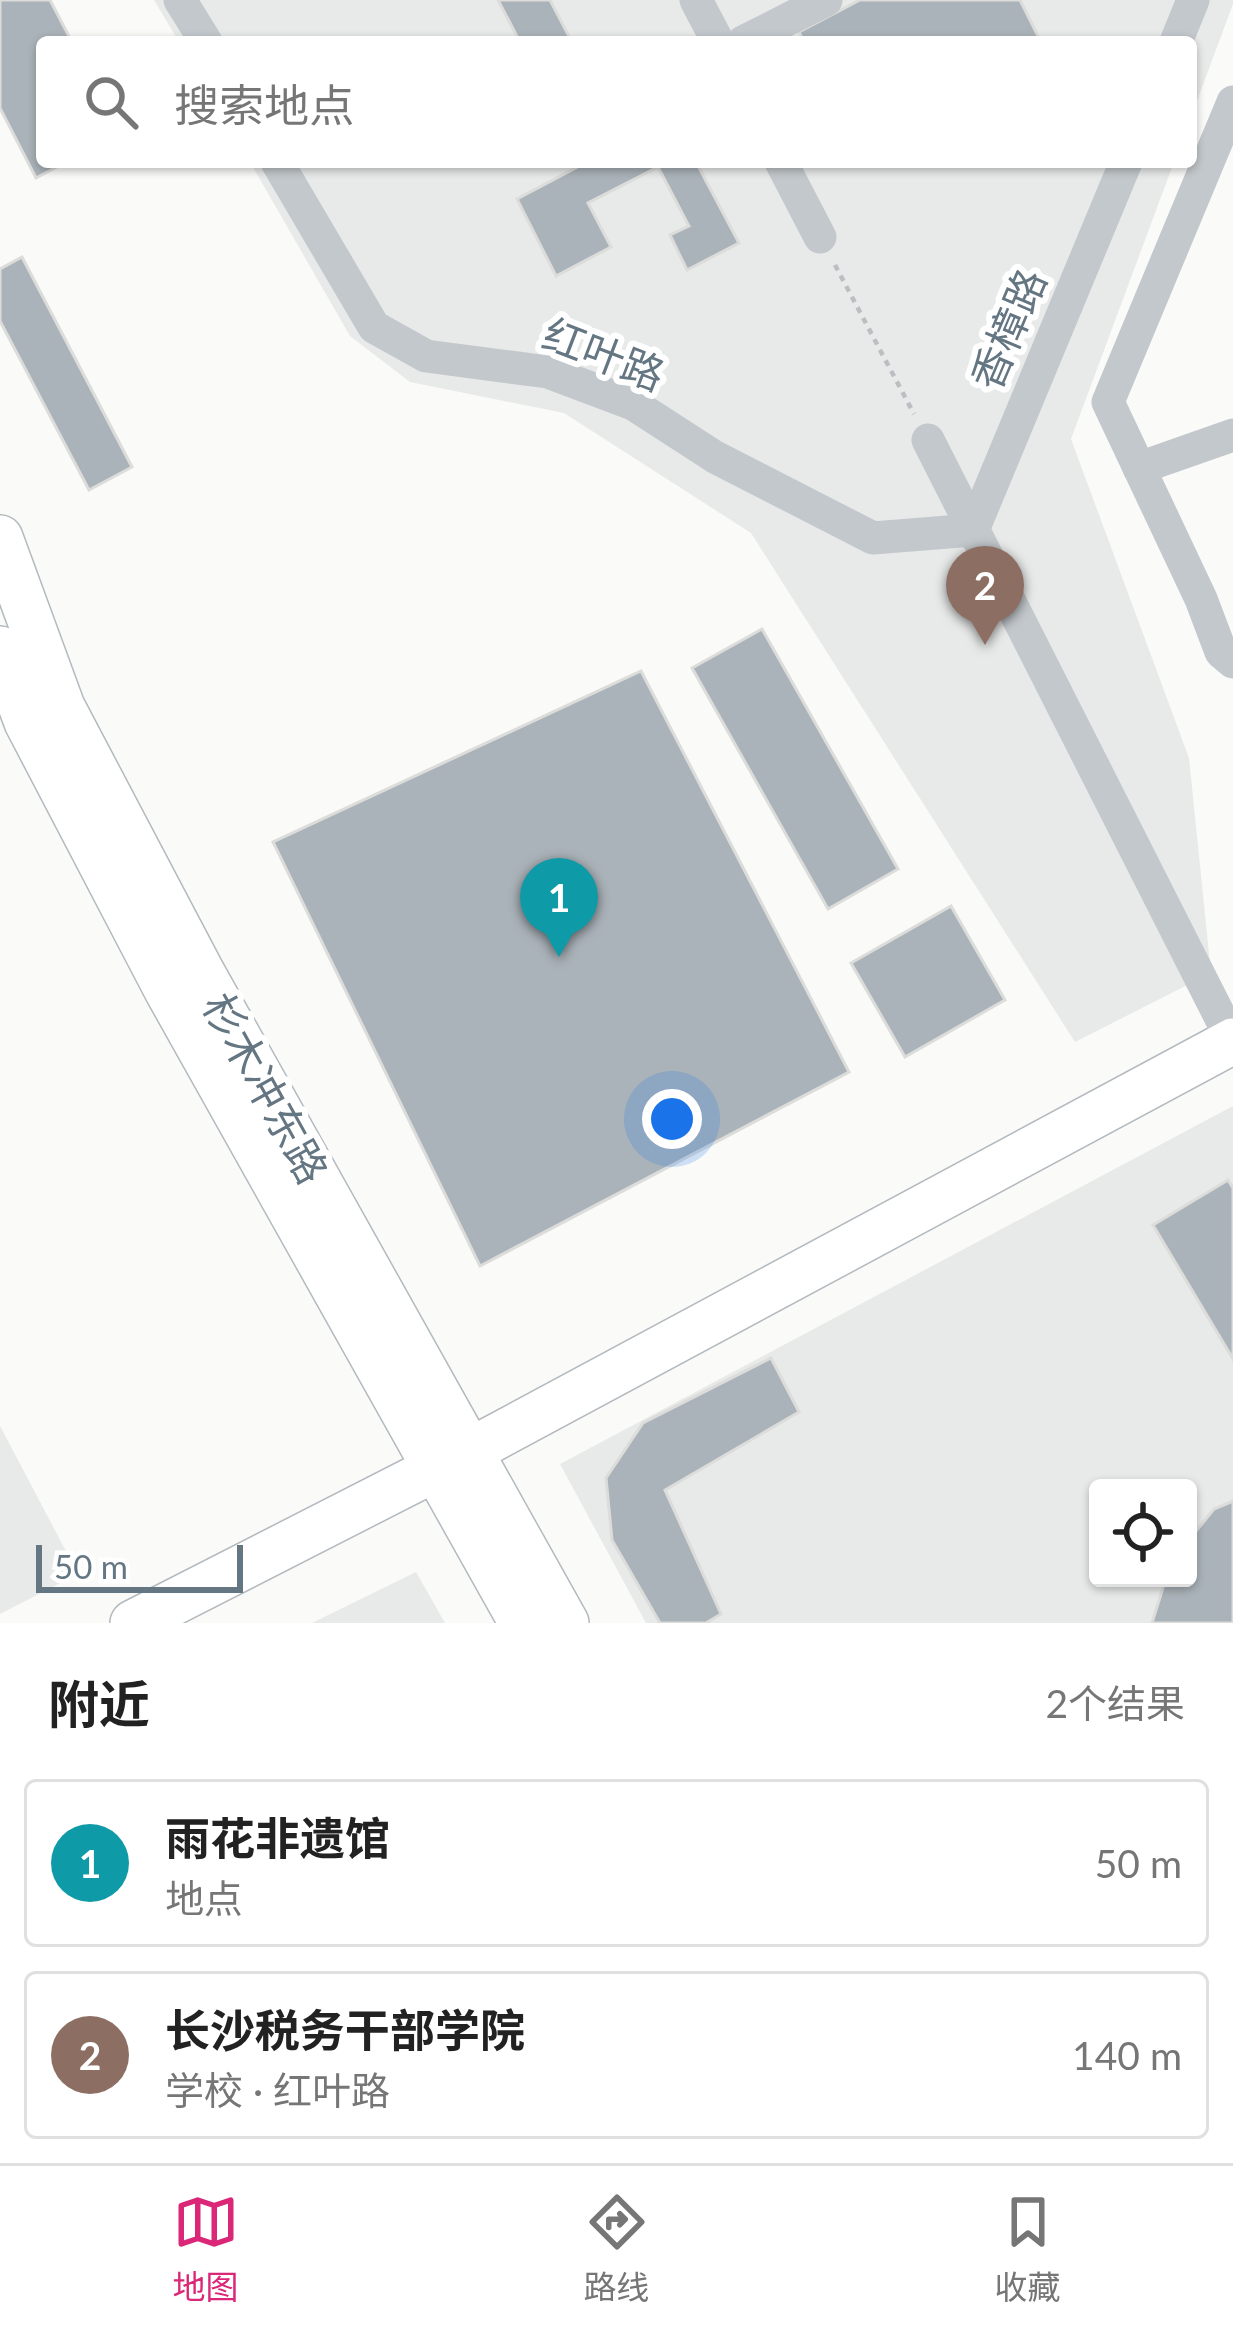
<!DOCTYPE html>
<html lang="zh">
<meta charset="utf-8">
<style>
:root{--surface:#fff;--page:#f2f2f2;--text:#222;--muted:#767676;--line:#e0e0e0;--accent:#db2777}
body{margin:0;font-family:Lato,"Noto Sans SC",sans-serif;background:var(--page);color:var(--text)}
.controls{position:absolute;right:36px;bottom:36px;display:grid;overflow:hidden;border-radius:12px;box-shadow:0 3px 9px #0004}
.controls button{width:108px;height:108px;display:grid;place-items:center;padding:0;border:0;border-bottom:3px solid var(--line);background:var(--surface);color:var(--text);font:60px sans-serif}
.scale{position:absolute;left:36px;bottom:30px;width:207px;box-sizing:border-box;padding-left:12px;border:6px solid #657683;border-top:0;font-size:33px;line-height:42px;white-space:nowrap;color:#657683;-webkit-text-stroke:9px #fff;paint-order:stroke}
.you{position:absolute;left:672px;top:1119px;width:42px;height:42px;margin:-30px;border:9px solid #fff;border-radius:50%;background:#1a73e8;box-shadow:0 0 0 18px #1a73e833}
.badge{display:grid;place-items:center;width:78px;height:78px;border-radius:50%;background:var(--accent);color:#fff;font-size:39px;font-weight:700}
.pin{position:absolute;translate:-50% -99px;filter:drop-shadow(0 3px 6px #0008)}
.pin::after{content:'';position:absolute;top:63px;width:42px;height:36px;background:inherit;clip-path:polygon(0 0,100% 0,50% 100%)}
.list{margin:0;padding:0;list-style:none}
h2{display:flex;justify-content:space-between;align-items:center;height:156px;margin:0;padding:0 48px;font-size:51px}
h2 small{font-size:39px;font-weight:400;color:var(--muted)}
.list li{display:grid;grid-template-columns:78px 1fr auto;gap:36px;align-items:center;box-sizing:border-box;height:168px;margin:0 24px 24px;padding:0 24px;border:3px solid var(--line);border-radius:12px}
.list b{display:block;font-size:45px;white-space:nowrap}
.list p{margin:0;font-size:39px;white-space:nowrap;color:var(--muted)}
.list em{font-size:39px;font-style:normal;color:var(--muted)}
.icon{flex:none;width:66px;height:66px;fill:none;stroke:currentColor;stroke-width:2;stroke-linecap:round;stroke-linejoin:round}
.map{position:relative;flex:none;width:1233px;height:1623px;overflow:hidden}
.search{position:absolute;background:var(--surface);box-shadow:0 3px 9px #0004;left:36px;right:36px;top:36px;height:132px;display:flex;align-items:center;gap:30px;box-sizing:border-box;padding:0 42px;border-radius:12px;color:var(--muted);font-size:45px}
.sheet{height:540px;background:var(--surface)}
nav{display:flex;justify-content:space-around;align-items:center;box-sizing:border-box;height:168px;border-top:3px solid var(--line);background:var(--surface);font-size:33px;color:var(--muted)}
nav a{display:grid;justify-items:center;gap:6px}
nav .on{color:var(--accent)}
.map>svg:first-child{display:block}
.built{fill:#e8e9e9;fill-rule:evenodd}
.building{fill:#aab3b9;stroke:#dcdcda;stroke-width:3}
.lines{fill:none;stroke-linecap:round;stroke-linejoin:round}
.secondary-casing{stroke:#b3babf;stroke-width:48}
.path{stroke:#bbbfc2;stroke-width:4.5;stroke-dasharray:6 6;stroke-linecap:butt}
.street{stroke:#c3c8cc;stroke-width:33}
.secondary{stroke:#fff;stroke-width:45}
.labels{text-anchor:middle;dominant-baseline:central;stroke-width:12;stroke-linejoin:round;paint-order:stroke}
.street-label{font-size:42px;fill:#657683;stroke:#fff}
</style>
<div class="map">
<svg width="1233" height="1623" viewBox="0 0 1233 1623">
<rect width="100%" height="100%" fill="#fafaf8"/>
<g class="built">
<path d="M154,0H1233V4L1191,117V42H179Z"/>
<path d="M250,162H1174L1071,439L1189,758L1211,973L1075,1042L751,533L564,413L410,382L350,336Z"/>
<path d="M1233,1106V1623H646L560,1464ZM1098,1488H1188V1578H1098Z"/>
<path d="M0,1426L78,1574L0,1614Z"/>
<path d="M416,1572L445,1623H312Z"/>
</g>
<g class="building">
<path d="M0,0H50L72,42H42V162H66L36,178L0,108Z"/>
<path d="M498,0H550L572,42H520Z"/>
<path d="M860,0H1020L1041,42H804L799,32Z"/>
<path d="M587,162H696L739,243L687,270L670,235L689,226L658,167L588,203L611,247L556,276L517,199Z"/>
<path d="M22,257L132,467L89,490L0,321V269Z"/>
<path d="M762,629L898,869L828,909L692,668Z"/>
<path d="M641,671L849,1072L480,1266L273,842Z"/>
<path d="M951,906L1005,1000L905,1057L851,963Z"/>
<path d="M1228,1180L1233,1188V1359L1153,1225Z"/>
<path d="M771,1358L799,1412L665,1490L721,1614L706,1623H660L612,1540L606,1478L643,1423Z"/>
<path d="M1233,1501V1623H1152L1166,1578H1188V1541L1214,1509Z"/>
</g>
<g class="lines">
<g class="secondary-casing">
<g id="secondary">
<path d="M0,538L62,707L201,971L566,1623"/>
<path d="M0,649L27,722L167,990L522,1623"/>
<path d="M133,1623L468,1452L1233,1041"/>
</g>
</g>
<path class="path" d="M835,265L914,414"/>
<g class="street">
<path d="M180,0L206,42"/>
<path d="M696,0L718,42"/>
<path d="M743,42L826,0"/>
<path d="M1176,42L1193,0"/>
<path d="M1233,102L1108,402L1201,599L1221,652L1233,662"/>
<path d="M277,162L374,327L426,356L548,372L633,404L715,457L873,538L973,530L1126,162"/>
<path d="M781,162L820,237"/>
<path d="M928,440L1233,1042"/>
<path d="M1139,468L1233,435"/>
</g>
<use href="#secondary" class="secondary"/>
</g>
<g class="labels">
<g class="street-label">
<text transform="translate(1008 329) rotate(-67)">香樟路</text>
<text transform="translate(604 354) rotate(21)">红叶路</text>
<text transform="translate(266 1088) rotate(61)">杉木冲东路</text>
</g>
</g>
</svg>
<div class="controls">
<button><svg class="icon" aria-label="locate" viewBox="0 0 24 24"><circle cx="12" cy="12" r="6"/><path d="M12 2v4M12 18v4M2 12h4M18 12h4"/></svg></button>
</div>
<div class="scale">50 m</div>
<div class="you"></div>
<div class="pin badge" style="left:559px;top:957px;background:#0f9aa8">1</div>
<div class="pin badge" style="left:985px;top:645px;background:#8d6e63">2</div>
<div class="search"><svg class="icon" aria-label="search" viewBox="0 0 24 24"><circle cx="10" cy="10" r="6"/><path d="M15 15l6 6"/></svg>搜索地点</div>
</div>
<section class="sheet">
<h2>附近<small>2个结果</small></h2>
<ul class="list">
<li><span class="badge" style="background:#0f9aa8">1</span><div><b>雨花非遗馆</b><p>地点</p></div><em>50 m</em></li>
<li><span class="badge" style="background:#8d6e63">2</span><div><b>长沙税务干部学院</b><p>学校 · 红叶路</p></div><em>140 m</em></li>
</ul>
</section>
<nav>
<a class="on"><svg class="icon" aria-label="map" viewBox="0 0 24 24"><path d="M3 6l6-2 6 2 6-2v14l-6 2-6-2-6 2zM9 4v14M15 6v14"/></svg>地图</a>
<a><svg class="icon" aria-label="directions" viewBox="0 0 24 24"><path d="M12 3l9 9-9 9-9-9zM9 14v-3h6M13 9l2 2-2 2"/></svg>路线</a>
<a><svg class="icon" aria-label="saved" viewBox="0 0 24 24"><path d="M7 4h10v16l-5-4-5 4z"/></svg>收藏</a>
</nav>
